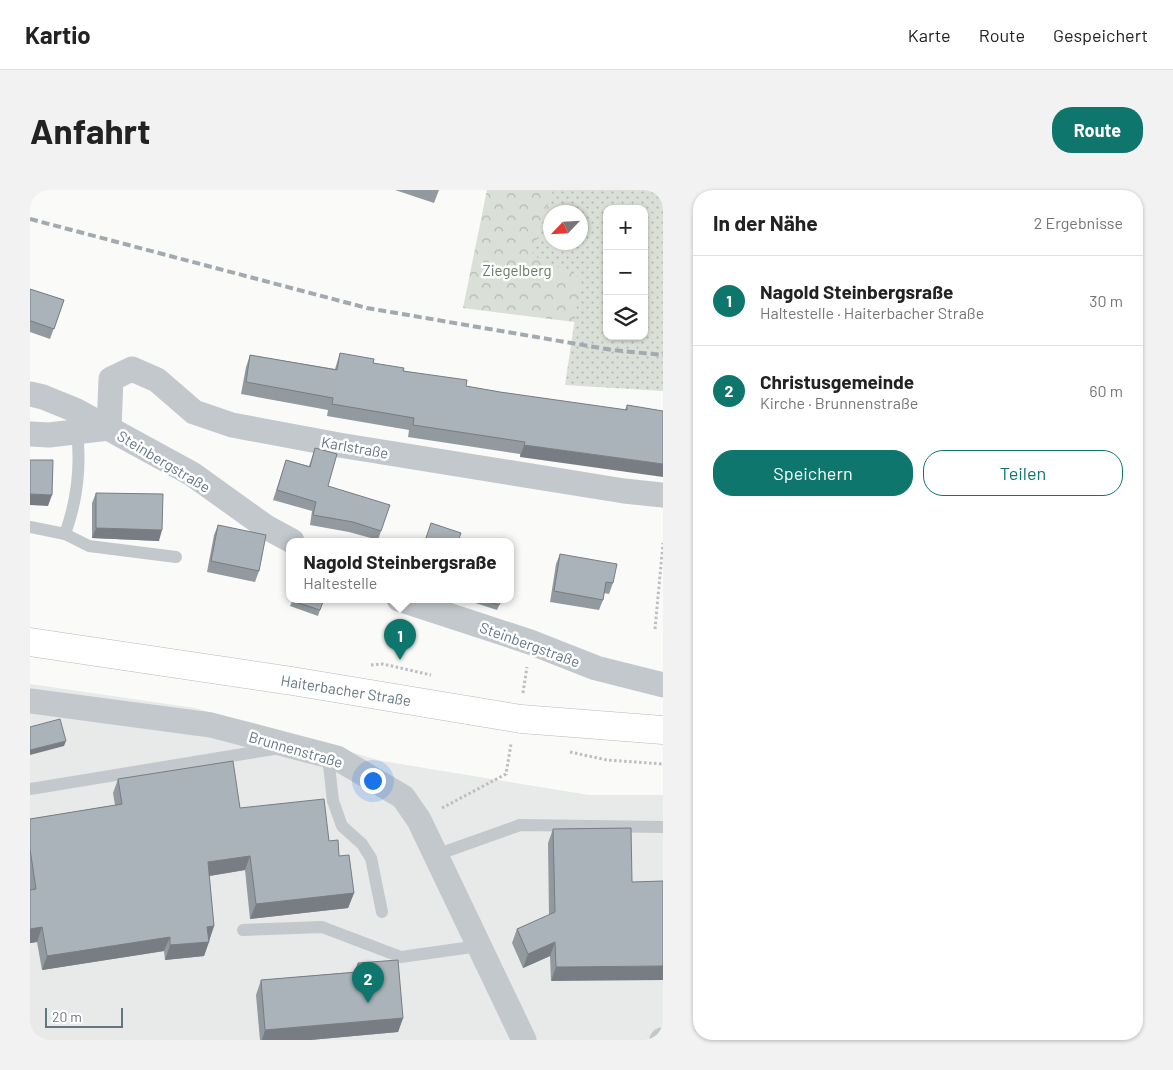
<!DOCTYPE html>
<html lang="de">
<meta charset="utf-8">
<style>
:root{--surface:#fff;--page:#f2f2f2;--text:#222;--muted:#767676;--line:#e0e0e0;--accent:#0f766e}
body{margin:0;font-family:Barlow,sans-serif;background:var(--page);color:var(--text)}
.controls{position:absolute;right:15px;top:15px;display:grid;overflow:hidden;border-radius:10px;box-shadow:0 1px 4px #0004}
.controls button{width:45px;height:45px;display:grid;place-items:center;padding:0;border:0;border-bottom:1px solid var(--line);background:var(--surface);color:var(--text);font:25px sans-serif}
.compass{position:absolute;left:513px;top:15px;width:45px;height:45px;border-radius:50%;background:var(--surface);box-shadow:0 1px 4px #0004;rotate:245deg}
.scale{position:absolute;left:15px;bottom:12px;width:78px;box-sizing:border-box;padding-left:5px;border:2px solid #657683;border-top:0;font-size:14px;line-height:18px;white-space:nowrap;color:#657683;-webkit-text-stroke:4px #fff;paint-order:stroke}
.you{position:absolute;left:342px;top:590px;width:18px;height:18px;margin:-12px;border:4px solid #fff;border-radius:50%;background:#1a73e8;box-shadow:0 0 0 8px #1a73e833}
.badge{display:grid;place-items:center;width:32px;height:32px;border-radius:50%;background:var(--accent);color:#fff;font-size:16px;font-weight:700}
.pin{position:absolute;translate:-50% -41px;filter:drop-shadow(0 1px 2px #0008)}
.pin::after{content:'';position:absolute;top:26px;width:18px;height:15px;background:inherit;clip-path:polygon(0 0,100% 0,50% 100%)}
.popup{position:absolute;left:256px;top:348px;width:228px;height:65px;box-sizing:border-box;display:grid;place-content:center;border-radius:10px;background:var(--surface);filter:drop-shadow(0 1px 4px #0005);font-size:16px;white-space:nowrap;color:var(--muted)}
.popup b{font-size:19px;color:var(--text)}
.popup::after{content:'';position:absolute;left:50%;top:100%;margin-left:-10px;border:10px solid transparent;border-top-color:var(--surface)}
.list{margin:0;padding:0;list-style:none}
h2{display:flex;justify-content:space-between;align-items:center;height:65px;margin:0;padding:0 20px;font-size:21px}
h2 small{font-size:16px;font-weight:400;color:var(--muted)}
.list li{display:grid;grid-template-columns:32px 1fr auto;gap:15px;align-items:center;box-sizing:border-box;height:90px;padding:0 20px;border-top:1px solid var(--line)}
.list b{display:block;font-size:19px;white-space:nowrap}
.list p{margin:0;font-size:16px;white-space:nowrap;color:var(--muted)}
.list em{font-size:16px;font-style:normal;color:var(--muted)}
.actions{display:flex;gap:10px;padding:15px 20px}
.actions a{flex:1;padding:11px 0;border:1px solid var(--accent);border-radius:20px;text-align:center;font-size:18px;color:var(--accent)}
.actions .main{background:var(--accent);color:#fff}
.icon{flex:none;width:28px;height:28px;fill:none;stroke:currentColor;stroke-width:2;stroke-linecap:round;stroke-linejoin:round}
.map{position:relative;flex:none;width:633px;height:850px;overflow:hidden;border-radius:20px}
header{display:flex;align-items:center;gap:30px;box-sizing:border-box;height:70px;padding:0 25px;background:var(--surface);border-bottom:1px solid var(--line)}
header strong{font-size:24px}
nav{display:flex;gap:28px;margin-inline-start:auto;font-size:18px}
.intro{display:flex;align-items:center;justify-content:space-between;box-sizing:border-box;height:120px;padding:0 30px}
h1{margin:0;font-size:35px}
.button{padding:12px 22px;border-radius:20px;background:var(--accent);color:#fff;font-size:18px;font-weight:700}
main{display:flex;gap:30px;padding:0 30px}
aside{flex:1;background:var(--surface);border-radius:20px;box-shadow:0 1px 4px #0004}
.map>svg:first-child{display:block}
.built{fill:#e8e9e9}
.forest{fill:url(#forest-crowns);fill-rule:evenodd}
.park{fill:url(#park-dots);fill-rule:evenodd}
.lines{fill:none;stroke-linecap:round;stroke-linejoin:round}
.primary-casing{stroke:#b5babe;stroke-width:29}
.path{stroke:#bbbfc2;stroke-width:3;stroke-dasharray:2.5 2.5;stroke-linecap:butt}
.service{stroke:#c3c8cc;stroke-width:12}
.minor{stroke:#c3c8cc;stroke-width:25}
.primary{stroke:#fff;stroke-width:28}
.rail{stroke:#a2aab0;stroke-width:4;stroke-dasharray:8 4;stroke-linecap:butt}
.wall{fill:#929a9f}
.shaded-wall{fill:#777d82}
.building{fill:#aab3b9;stroke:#777d82}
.labels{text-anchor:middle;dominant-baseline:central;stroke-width:5;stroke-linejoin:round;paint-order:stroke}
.park-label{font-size:15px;fill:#687a64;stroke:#fff}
.street-label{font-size:15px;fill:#657683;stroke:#fff}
</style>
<header>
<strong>Kartio</strong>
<nav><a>Karte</a><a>Route</a><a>Gespeichert</a></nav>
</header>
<div class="intro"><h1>Anfahrt</h1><a class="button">Route</a></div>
<main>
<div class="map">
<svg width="633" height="850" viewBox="0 0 633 850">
<defs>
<pattern id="forest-crowns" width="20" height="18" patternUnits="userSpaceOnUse" patternTransform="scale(1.25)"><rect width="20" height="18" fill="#dadfd7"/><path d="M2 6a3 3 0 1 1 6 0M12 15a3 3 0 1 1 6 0" fill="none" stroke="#b4b9b4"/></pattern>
<pattern id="park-dots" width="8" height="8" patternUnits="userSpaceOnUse" patternTransform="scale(1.25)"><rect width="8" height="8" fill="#dadfd7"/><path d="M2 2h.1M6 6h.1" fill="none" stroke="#b4b9b4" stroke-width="1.8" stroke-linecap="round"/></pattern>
</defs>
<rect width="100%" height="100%" fill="#fafaf8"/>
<path class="built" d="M0,494L165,518L352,571L559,605H633V850H0Z"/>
<path class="forest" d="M457,0H633L614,19H577V136L433,118ZM520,22H550V52H520Z"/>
<path class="park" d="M523,0H633V201L535,195L551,88L502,65ZM577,19H614V146H577ZM520,22H550V52H520Z"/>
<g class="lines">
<g class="primary-casing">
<path id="primary" d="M0,452L262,491L491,529L633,540"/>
</g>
<g class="path">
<path d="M625,439L633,353"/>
<path d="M341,475L353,474L401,485"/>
<path d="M493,503L497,477"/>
<path d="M540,562L577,570L633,574"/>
<path d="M412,618L476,584L481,554"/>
</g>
<g class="service">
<path d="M0,337L35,344L59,356L146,367"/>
<path d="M35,344C47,311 51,276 47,242"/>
<path d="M298,566L303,611L312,636L332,654L341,668L352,722"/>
<path d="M0,599L244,559"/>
<path d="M406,665L490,635L633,637"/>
<path d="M213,740L292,737L371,767L449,756"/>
</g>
<g class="minor">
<path d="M0,204L13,207L45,220L162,284L236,337L262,351"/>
<path d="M79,238L81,189L102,179L127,190L164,222L202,235L309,255L594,301L633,305"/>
<path d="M0,244L19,245L79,238"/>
<path d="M369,409L500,452L566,478L633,495"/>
<path d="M0,511L181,535L307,568L373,607L389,630L494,850"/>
<path d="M632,850H633"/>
</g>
<use href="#primary" class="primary"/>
<path class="rail" d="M0,29L337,118L582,160L633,165"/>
</g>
<g class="wall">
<path d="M365,0H409L404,13Z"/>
<path d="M0,99L34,110L20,149L0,142Z"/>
<path d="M310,163L343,173L436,196L470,202L595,220L597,215L633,221L490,267V264L378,247L379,240L297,226L298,220L211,204L216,177L220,165L305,179Z"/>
<path d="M285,258L298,296L351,341L348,350L319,342L280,335L282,321L243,310L256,270L279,276Z"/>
<path d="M66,303L129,351L62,348V313Z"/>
<path d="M188,335L229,381L225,392L177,382L184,345Z"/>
<path d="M530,364L583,393L579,404L574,403L573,410L569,420L520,412L526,374Z"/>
<path d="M263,409L290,420L288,426L260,416Z"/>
<path d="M433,409H472L467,420Z"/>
<path d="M88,589L210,618L299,651L309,666L324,703L318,718L220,729L215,680L179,686L184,736L174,766L135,770L134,761L12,780L7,752L0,753V629L85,615L83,603Z"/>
<path d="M601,638L521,791L520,766L493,778L482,753L487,739L519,725L518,653L523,639Z"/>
<path d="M328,773L373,828L368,842L280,850H230L226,805L231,790L324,782Z"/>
</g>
<g class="shaded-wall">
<path d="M494,255L633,274V287L490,267Z"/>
<path d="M0,304L22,305L18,316L0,315Z"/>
<path d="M66,338L132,340L129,351L62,348Z"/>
<path d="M36,551L34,556L0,565V560Z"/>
<path d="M220,666L215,680L173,687L178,672Z"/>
<path d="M324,703L318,718L220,729L226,714Z"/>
<path d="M184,736L179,751L177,737Z"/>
<path d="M12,737L7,752L0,753V739Z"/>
<path d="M140,747L134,761L12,780L17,766Z"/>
<path d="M179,752L174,766L135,770L140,755Z"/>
<path d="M525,752L520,766L493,778L498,764Z"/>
<path d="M633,776V790L521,791L526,777Z"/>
<path d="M373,828L368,842L280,850H232L235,840Z"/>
</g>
<g class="building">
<path d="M0,99L34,110L24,139L1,131L0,132Z"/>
<path d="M310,163L344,169L343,173L374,178L373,181L437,190L436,196L470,202L597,220V215L633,221V274L494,255L495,252L383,235L384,228L302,214L303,208L216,192L220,165L307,180Z"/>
<path d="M285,258L307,264L298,296L360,315L351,341L323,332L283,325L286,312L247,300L256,270L280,277Z"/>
<path d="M0,270H23L22,305L0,304Z"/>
<path d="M66,303L133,304L132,340L66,338Z"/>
<path d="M401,333L431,343L428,351H395Z"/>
<path d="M188,335L236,345L229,381L181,371Z"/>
<path d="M530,364L587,374L583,393L576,392L573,410L524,401Z"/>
<path d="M263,409H294L290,420L262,411Z"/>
<path d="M451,409H472L469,415Z"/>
<path d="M30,529L36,551L0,560V537Z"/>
<path d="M203,571L210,618L294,609L299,651L308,650L309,666L319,665L324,703L226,714L220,666L178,672L184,736L177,737L179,752L140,755V747L17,766L12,737L0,739V700L6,699L0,659V629L92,614L88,589Z"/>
<path d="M601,638L602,692L633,691V776L526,777L525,752L498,764L487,739L525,722L523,639Z"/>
<path d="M368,770L373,828L235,840L231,790L328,782V773Z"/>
</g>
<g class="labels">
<g class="park-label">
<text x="487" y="80">Ziegelberg</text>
</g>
<g class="street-label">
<text transform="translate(325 257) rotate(10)">Karlstraße</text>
<text transform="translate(134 271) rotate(31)">Steinbergstraße</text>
<text transform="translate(500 454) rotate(20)">Steinbergstraße</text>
<text transform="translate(316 500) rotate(9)">Haiterbacher Straße</text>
<text transform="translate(266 559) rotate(16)">Brunnenstraße</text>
</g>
</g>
</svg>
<div class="controls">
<button>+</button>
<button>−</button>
<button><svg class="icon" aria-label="layers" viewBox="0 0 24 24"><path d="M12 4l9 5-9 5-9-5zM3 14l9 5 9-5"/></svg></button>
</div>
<svg class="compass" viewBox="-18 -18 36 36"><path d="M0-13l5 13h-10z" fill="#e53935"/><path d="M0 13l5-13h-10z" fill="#767676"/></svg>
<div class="scale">20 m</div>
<div class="you"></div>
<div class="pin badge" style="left:370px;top:470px">1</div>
<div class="popup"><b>Nagold Steinbergsraße</b>Haltestelle</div>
<div class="pin badge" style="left:338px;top:813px">2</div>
</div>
<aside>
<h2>In der Nähe<small>2 Ergebnisse</small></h2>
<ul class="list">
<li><span class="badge">1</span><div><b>Nagold Steinbergsraße</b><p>Haltestelle · Haiterbacher Straße</p></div><em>30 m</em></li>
<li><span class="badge">2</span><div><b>Christusgemeinde</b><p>Kirche · Brunnenstraße</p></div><em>60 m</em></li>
</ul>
<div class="actions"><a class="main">Speichern</a><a>Teilen</a></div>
</aside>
</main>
